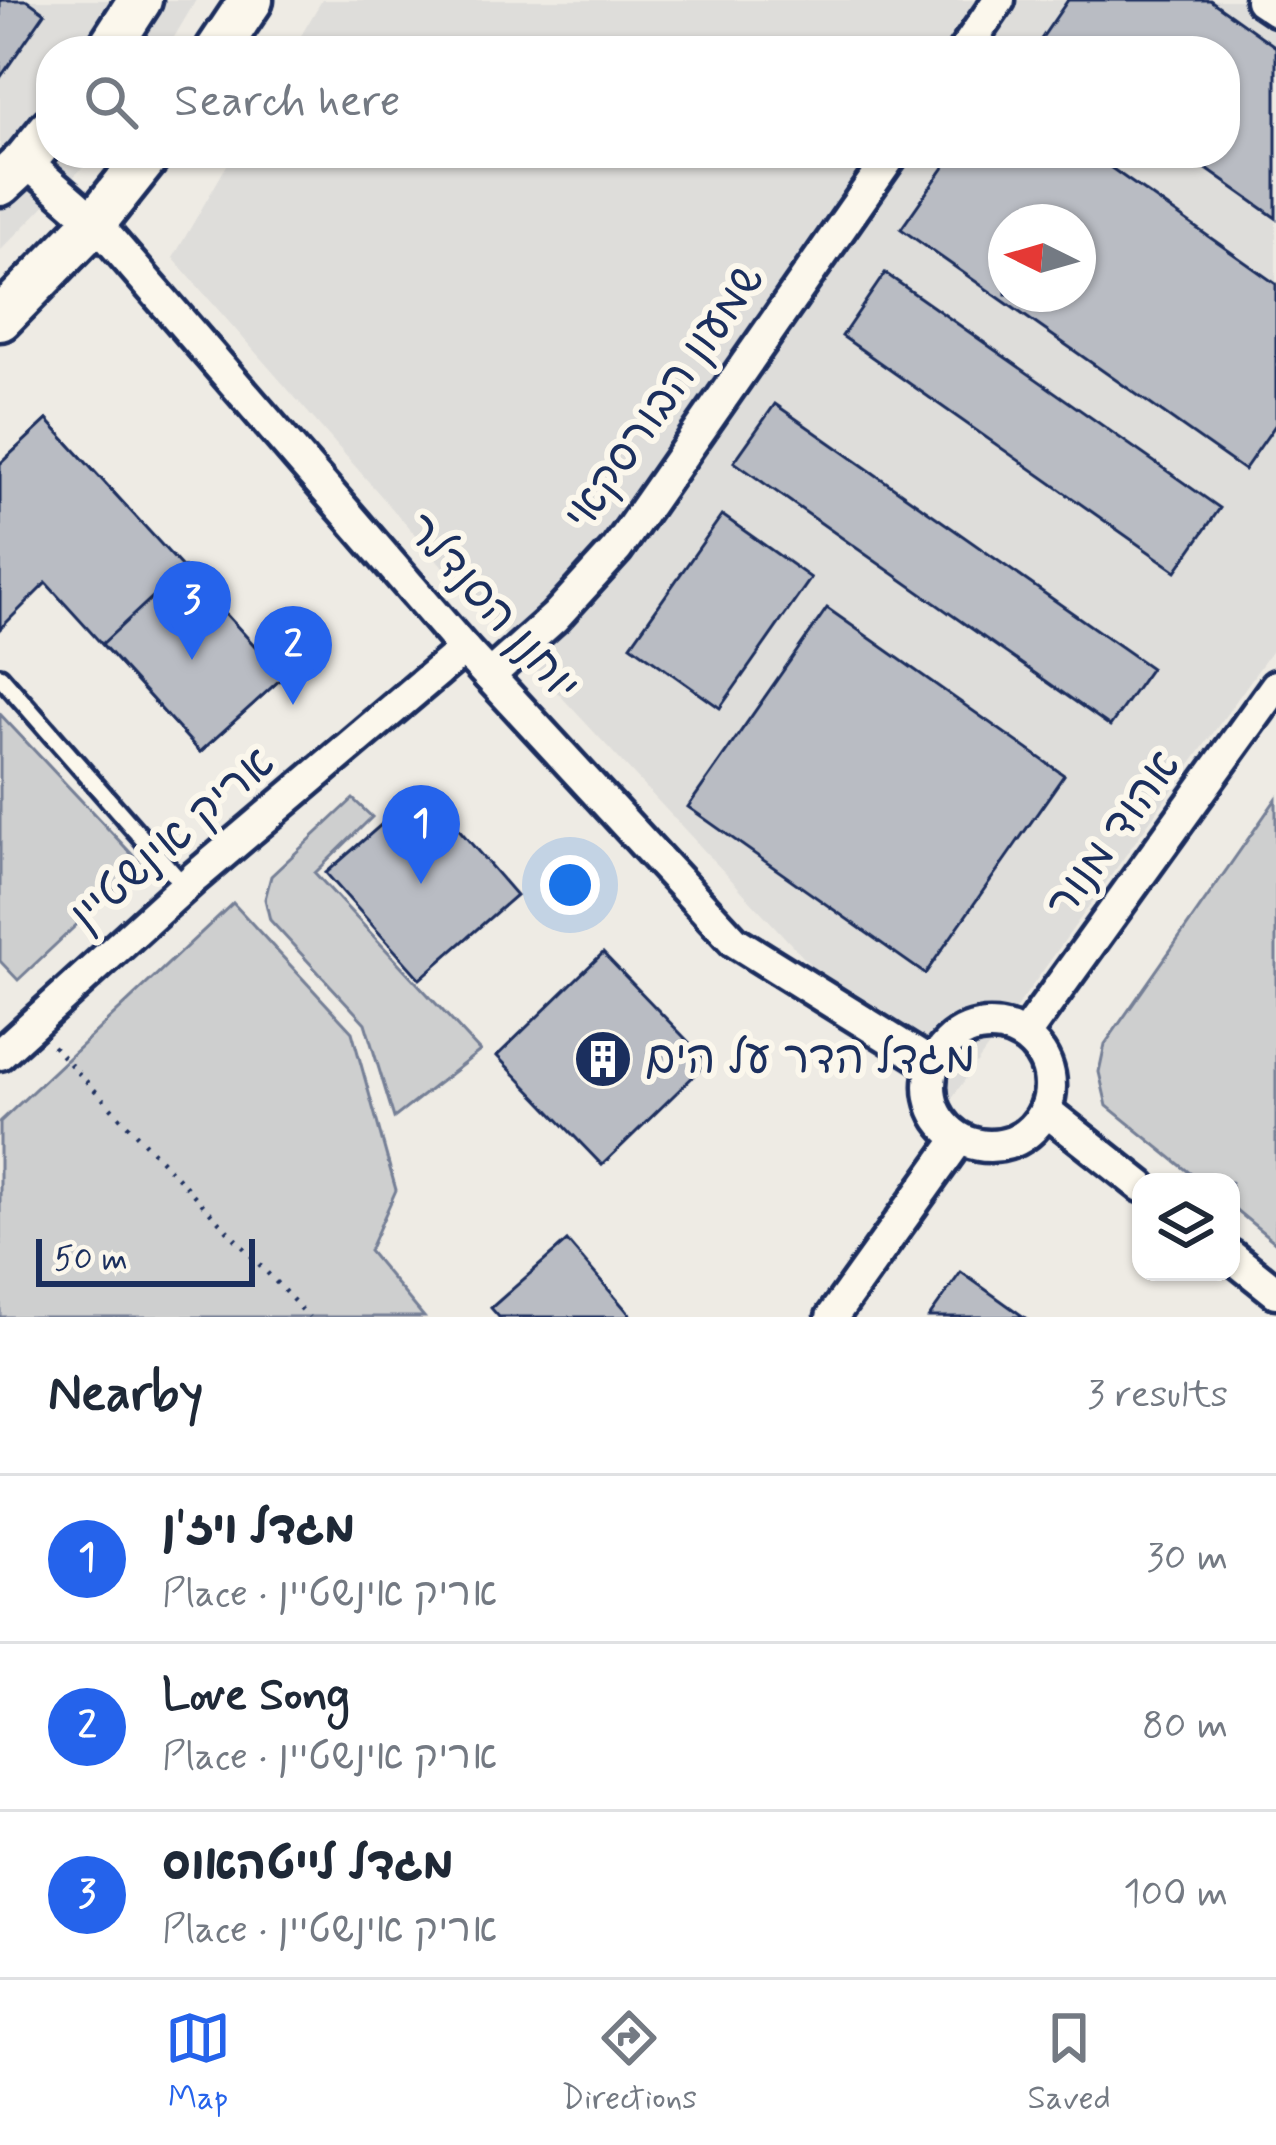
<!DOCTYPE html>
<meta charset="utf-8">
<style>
:root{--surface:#fff;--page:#f6f6f7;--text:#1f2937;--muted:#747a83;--line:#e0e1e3;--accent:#2563eb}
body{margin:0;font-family:Mynerve,"Playpen Sans Hebrew",sans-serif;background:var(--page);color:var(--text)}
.controls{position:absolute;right:36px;bottom:36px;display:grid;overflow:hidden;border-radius:24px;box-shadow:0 3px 9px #0004}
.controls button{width:108px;height:108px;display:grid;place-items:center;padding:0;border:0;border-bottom:3px solid var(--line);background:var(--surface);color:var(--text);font:60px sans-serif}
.compass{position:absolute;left:988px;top:204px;width:108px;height:108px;border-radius:50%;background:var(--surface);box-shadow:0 3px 9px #0004;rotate:275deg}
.scale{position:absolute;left:36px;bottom:30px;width:219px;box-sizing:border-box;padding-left:12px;border:6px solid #1b2f5e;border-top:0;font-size:33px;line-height:42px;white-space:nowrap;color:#1b2f5e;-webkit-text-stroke:9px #fbf7ec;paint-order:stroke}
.you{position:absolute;left:570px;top:885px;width:42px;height:42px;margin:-30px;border:9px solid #fff;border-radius:50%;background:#1a73e8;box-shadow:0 0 0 18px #1a73e833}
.badge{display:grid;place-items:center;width:78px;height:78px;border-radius:50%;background:var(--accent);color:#fff;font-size:39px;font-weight:700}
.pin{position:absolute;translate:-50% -99px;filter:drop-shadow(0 3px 6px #0008)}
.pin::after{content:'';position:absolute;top:63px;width:42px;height:36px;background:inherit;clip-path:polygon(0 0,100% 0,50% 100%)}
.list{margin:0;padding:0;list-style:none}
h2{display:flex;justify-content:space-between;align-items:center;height:156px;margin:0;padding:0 48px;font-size:51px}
h2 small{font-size:39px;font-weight:400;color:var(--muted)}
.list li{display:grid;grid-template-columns:78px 1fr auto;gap:36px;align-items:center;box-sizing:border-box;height:168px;padding:0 48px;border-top:3px solid var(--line)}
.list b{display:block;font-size:45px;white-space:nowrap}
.list p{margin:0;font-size:39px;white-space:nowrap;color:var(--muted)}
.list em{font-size:39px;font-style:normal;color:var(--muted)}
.icon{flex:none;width:66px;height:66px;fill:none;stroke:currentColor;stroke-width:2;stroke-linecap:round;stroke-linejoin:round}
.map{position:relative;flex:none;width:1276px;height:1317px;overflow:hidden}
.search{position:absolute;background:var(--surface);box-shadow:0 3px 9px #0004;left:36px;right:36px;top:36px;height:132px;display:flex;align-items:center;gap:30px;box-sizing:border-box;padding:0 42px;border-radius:48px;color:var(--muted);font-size:45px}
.sheet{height:660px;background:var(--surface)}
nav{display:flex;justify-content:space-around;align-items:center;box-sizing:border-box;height:168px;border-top:3px solid var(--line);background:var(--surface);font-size:33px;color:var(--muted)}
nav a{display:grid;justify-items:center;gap:6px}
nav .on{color:var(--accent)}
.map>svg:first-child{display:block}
.built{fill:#deddda;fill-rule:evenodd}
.green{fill:#cecfcf;stroke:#747f96;stroke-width:3}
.building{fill:#b9bcc3;stroke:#1b2f5e;stroke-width:3;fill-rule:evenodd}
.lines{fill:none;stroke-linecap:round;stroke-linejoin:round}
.service-casing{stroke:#1b2f5e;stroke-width:24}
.minor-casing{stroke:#1b2f5e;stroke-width:39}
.secondary-casing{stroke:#1b2f5e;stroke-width:51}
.path{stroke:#1b2f5e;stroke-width:4.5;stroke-dasharray:3 9;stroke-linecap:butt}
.service{stroke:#fbf7ec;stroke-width:15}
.minor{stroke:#fbf7ec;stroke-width:30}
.secondary{stroke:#fbf7ec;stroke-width:42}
.labels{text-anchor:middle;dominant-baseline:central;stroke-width:12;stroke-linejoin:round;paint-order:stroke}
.street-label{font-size:45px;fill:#1b2f5e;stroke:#fbf7ec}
.poi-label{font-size:45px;fill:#1b2f5e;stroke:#fbf7ec;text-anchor:start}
</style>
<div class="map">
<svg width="1276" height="1317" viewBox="0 0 1276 1317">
<rect width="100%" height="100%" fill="#eeebe4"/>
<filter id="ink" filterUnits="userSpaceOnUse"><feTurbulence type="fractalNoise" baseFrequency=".00833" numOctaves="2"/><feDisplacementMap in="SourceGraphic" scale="24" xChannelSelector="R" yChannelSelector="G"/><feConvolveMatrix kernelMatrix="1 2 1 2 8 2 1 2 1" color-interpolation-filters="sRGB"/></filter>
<g filter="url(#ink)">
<g class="built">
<path d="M0,0H196L166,51H51V153H97L0,251Z"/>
<path d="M322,0H1276V645L944,1109L480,609L173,258L234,153H1225V51H292ZM1006,222H1078V294H1006Z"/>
</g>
<g class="green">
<path d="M0,714L141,864L18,980L0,961Z"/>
<path d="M353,799L372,817L315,873L480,1051L394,1118L365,1023L270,920L265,899L271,876Z"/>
<path d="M1276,799V1243L1231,1206V1182H1201L1107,1106L1099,1072L1105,1044Z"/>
<path d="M233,903L352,1032L396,1190L369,1251L424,1317H0V1122Z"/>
</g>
<g class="building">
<path d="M0,0H27L45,13L0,78Z"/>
<path d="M1068,0H1210L1276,47V218L1184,153H1225V51H1039L1035,48Z"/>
<path d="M954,153H1090L1276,284V424L1244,470L901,229ZM1006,222H1078V294H1006Z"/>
<path d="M885,273L1220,508L1176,571L842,336Z"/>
<path d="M775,404L1151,668L1110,726L734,462Z"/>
<path d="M47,420L127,507L46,583L0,533V464Z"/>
<path d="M47,420L283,677L200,752L46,583L0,629V464Z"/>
<path d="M722,515L811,578L720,708L631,645Z"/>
<path d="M184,568L283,677L200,752L102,644Z"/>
<path d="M827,608L1064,775L925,974L688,807Z"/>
<path d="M423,788L516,895L420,979L326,873Z"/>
<path d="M603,953L708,1062L602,1165L497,1056Z"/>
<path d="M567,1241L632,1317H499L491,1308Z"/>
<path d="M961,1272L1024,1317H929Z"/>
</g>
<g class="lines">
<g class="service-casing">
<path id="service" d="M0,676L184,886"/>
</g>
<g class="minor-casing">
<g id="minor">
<path d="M1261,0L1276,10"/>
<path d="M964,51L999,0"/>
<path d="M25,161L95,222L464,649L734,941L933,1065"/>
<path d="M489,676L555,617L617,549L893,153"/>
<circle cx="990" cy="1086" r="60"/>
<path d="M1024,1036L1276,686"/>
<path d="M0,1054L195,877L464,649"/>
<path d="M1045,1110L1141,1186"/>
<path d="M1231,1256L1276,1292"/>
<path d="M832,1317L959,1139"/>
</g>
</g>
<g class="secondary-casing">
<g id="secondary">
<path d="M107,51L140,0"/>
<path d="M217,51L251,0"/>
<path d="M0,184L25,161L51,129"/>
<path d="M0,319L95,222L150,153"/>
</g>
</g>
<path class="path" d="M53,1046L309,1317"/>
<use href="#service" class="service"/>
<use href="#minor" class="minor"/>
<use href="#secondary" class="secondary"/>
</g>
</g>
<defs>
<g id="building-disc" transform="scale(3)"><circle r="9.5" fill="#1b2f5e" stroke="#fbf7ec"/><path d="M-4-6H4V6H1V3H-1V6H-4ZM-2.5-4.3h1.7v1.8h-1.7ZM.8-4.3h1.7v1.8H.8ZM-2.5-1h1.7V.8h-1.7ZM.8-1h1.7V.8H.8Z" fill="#fff"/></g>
</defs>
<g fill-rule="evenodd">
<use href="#building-disc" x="603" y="1059"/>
</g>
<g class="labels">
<g class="street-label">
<text transform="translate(665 398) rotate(-55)">שמעון הבורסקאי</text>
<text transform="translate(491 608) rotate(48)">יוחנן הסנדלר</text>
<text transform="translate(1114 835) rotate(-54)">אהוד מנור</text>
<text transform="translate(173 840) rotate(-41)">אריק אינשטיין</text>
</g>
<g class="poi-label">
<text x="645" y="1059">מגדל הדר על הים</text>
</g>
</g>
</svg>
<div class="controls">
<button><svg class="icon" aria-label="layers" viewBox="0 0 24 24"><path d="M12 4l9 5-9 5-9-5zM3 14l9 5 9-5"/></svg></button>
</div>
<svg class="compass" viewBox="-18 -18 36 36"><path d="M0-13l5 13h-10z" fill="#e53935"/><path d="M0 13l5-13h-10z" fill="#747a83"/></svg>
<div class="scale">50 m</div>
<div class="you"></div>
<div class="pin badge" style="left:421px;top:884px">1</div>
<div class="pin badge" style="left:293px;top:705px">2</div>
<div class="pin badge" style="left:192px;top:660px">3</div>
<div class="search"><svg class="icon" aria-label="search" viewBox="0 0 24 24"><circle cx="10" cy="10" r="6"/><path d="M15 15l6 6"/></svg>Search here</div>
</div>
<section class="sheet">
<h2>Nearby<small>3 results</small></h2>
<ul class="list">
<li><span class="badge">1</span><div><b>מגדל ויז'ן</b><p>Place · אריק אינשטיין</p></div><em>30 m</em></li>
<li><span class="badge">2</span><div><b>Love Song</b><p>Place · אריק אינשטיין</p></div><em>80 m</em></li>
<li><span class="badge">3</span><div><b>מגדל לייטהאוס</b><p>Place · אריק אינשטיין</p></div><em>100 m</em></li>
</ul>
</section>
<nav>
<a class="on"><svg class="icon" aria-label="map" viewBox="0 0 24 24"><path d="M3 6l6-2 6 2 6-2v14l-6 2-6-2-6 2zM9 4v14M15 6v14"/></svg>Map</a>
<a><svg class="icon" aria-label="directions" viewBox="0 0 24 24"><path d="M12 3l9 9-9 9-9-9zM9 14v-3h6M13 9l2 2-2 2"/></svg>Directions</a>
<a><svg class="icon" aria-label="saved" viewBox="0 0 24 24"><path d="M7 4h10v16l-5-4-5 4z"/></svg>Saved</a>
</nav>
